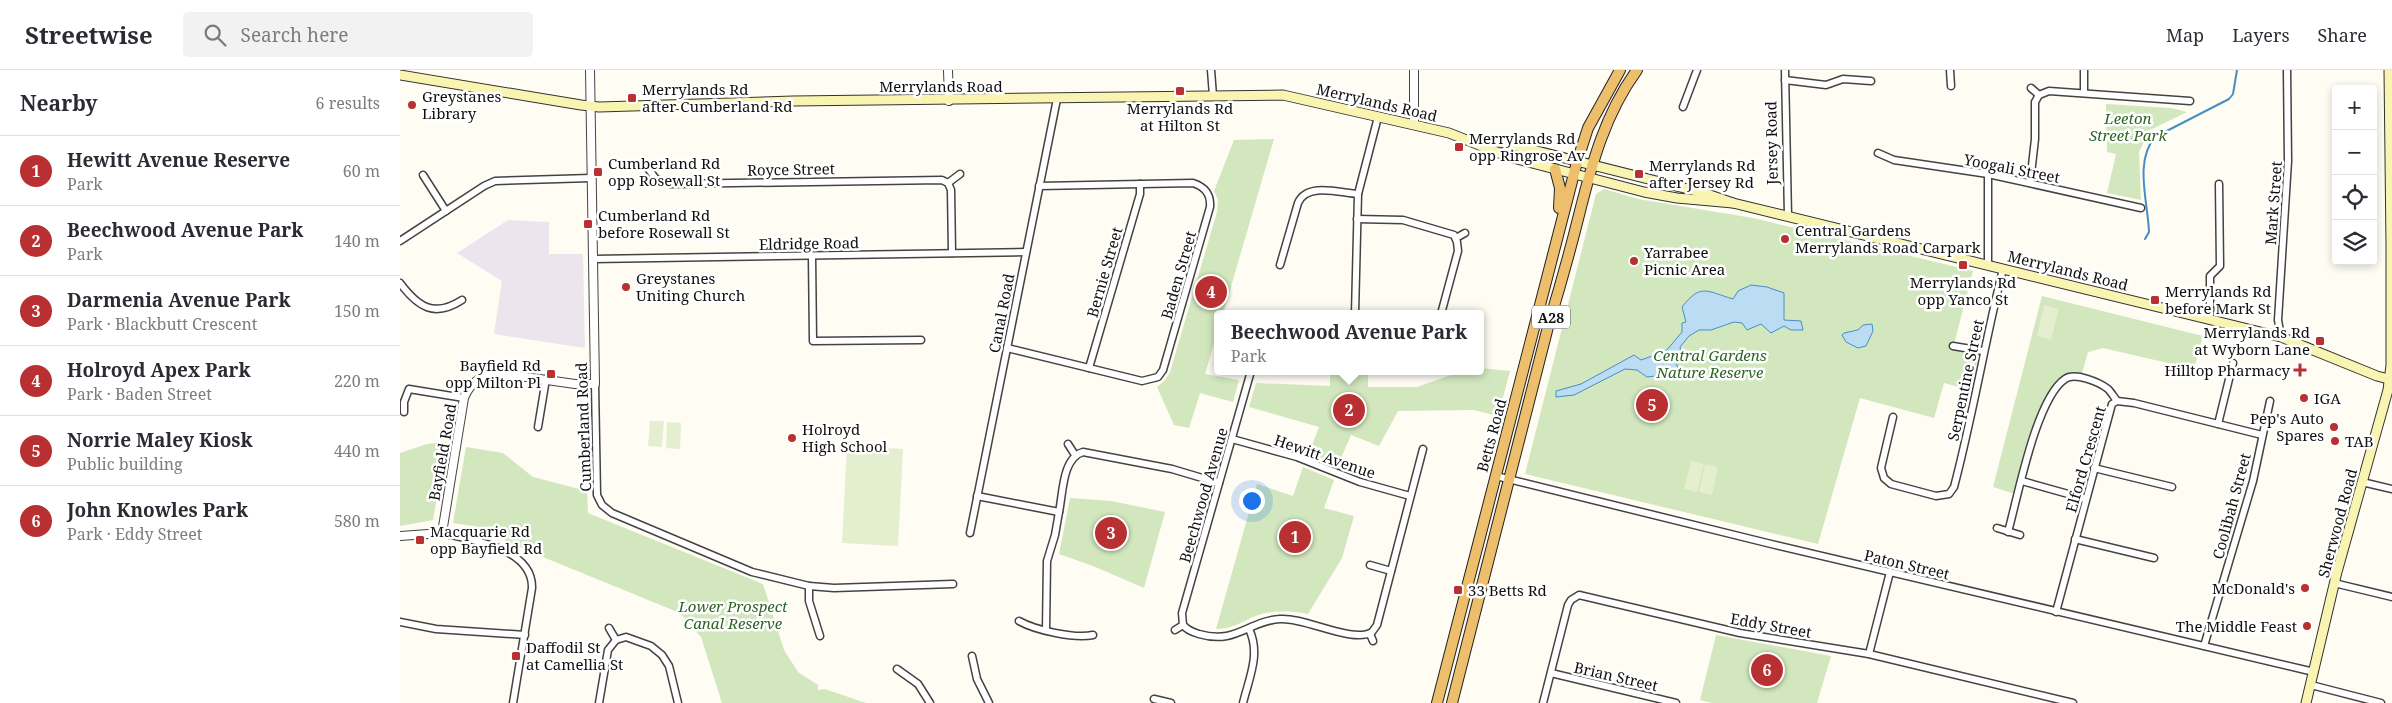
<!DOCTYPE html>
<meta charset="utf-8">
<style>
:root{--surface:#fff;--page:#f2f2f3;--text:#2b2b33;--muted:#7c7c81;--line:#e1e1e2;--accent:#b83031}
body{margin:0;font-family:"Noto Serif",serif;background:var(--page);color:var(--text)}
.controls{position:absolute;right:15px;top:15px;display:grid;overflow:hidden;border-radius:5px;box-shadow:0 2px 8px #0003}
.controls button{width:45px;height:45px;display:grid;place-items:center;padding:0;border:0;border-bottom:1px solid var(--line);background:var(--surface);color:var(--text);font:25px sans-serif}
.you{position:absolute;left:851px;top:430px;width:18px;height:18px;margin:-12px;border:4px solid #fff;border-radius:50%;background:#1a73e8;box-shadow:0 0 0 8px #1a73e833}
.badge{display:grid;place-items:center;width:32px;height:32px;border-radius:50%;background:var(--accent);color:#fff;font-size:16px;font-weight:700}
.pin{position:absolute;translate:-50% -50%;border:2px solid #fff;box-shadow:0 1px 5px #0006}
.popup{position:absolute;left:814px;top:240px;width:270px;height:65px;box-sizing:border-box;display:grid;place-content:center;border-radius:5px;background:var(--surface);filter:drop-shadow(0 1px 4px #0005);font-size:16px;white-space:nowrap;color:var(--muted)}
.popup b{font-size:19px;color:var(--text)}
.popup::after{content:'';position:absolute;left:50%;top:100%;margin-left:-10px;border:10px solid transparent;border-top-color:var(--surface)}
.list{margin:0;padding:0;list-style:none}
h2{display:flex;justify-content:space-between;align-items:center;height:65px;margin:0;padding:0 20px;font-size:21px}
h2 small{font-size:16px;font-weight:400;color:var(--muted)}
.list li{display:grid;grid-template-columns:32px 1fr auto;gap:15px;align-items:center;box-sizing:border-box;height:70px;padding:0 20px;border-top:1px solid var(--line)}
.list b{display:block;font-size:19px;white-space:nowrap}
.list p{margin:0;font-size:16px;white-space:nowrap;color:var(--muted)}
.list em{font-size:16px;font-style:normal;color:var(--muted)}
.icon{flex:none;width:28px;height:28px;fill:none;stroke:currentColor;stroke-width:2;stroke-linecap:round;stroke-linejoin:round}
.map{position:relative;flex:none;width:1992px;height:633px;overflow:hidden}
header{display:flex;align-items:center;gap:30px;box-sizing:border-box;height:70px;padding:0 25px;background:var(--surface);border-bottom:1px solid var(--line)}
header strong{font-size:24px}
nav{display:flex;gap:28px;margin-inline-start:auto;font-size:18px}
.search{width:350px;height:45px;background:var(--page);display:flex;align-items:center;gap:12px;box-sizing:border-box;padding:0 18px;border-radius:5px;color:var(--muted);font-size:19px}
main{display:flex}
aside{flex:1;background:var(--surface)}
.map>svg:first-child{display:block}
.industrial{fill:#ede5ed}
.green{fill:#d2e7be}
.pitch{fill:#e3efcf}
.water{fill:#bbdcf2;stroke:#478ec5}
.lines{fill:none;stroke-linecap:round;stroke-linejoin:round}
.stream{stroke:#478ec5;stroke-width:2}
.minor-casing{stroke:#434343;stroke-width:9}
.tertiary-casing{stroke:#434343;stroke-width:10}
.secondary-casing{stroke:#323232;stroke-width:11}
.trunk-casing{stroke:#212121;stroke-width:12}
.minor{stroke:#fff;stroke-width:6}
.tertiary{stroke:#fff;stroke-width:8}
.secondary{stroke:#faf4b3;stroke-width:9}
.trunk{stroke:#edbe6c;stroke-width:10}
.poi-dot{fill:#b83031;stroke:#fff;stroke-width:2}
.labels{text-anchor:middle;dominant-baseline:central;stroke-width:5;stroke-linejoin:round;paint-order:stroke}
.shield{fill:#fff;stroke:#585858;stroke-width:1}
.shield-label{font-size:14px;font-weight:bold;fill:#101010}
.street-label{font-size:15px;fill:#101010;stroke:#fff}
.poi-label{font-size:15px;fill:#101010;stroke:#fff;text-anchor:start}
.park-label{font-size:15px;font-style:italic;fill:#2e6423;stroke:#fff}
</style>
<header>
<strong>Streetwise</strong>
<div class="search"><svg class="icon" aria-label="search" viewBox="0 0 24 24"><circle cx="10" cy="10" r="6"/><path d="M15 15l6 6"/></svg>Search here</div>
<nav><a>Map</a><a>Layers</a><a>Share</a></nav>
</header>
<main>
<aside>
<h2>Nearby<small>6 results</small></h2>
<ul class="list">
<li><span class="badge">1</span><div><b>Hewitt Avenue Reserve</b><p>Park</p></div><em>60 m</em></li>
<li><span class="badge">2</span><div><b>Beechwood Avenue Park</b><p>Park</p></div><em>140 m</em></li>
<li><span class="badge">3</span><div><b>Darmenia Avenue Park</b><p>Park · Blackbutt Crescent</p></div><em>150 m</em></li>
<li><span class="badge">4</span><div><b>Holroyd Apex Park</b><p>Park · Baden Street</p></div><em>220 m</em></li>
<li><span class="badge">5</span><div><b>Norrie Maley Kiosk</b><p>Public building</p></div><em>440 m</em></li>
<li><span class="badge">6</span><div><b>John Knowles Park</b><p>Park · Eddy Street</p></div><em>580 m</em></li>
</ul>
</aside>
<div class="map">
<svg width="1992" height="633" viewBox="0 0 1992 633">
<rect width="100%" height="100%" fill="#fefcf3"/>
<path class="industrial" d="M108,150L149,152V184H183L185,278L94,264L102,211L57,183Z"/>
<g class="green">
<path d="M1706,34L1771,38L1787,42L1750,60L1739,82L1741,130L1707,123L1716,84L1707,82Z"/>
<path d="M874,69L823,244H818V260L805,304L839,310L833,332L800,323L789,358L774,355L757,317L765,310L770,302L817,142L818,130L814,121L834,70Z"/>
<path d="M1204,119L1238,129L1353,148L1573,201L1553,278L1571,283L1577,288L1573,321L1544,313L1534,348L1460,328L1418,474L1125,404L1196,124Z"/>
<path d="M1642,226L1803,266L1794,299L1703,278L1688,282L1682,303H1669C1636,329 1627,386 1615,424L1593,417Z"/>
<path d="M1080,298L1110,301L1098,346L1074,340L998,341L979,376L951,365L938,395L909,383L919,357L849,337L856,313L930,316V301H968V317H1017L1062,301H1080Z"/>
<path d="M47,372L33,450L0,456V383L27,374Z"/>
<path d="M66,377L103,383L133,407L187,421L188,443L363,514L384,580L398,602L418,615V620L425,619L466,633H322L301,567L280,543L138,485L73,456L53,453Z"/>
<path d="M903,397L934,410L924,438L954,446L942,488L908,544C889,540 871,540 853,547C840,553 831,559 816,559L857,414L893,426Z"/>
<path d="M670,428L711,431L765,442L744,518L693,496L659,484Z"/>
<path d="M1316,565L1431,586L1417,633H1312L1300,630Z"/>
</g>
<g class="pitch">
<path d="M1644,235L1659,239L1651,270L1637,266Z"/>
<path d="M250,351H264L262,377L248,376Z"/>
<path d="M267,352L281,353L280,379L266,378Z"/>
<path d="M447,376L503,379L498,476L442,473Z"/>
<path d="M1291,391L1304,394L1297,422L1284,419Z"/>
<path d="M1305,394L1318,397L1312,425L1299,422Z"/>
</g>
<g class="water">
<path d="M1351,215L1367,217L1384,223V250L1401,251L1403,260H1391L1384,256L1371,263L1361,254L1347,260L1342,253L1334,252L1311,260H1299L1289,266L1280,277L1281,283L1275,290L1278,298L1272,304L1247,307L1237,300L1225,299L1174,325L1156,327V321L1181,314L1234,285L1241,290L1266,281L1282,262V253L1286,252L1282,237C1301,213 1306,221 1333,229L1338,221Z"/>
<path d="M1472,254L1473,261L1466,276L1458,278L1446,272L1442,265L1444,263L1458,260L1463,255Z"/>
</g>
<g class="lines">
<g class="stream">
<path d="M1720,70L1742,68L1752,71"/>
<path d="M1745,169L1749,162C1748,132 1734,91 1755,67L1829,29L1833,24L1837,0"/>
</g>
<g class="minor-casing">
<g id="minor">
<path d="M811,0L813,26"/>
<path d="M1385,0L1388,146"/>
<path d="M1550,0L1551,16"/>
<path d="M1684,0V23"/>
<path d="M1385,10L1426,15L1443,9L1471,11"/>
<path d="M1631,18L1639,25"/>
<path d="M1283,37L1297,0"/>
<path d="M1478,83L1494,90L1588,104L1741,138"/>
<path d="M243,92L256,109L270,114L542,110L548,113L551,120L552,183"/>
<path d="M1588,104V195"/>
<path d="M23,105L46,141"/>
<path d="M548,113L560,104"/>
<path d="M1630,113L1635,69V32L1639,25L1649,21L1790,31"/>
<path d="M957,149L1003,150L1054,165L1057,172L1058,181L1041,244"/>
<path d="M1056,168L1065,163"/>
<path d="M0,171L84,116L95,111L191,108"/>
<path d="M412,186L413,271L521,270"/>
<path d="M193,189L626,182"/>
<path d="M880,195L898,133C907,112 940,123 958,124"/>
<path d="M0,213C18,237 34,248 62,230"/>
<path d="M955,244L958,124L978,47"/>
<path d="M1810,249V206L1820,196L1819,114"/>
<path d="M1881,267L1878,250L1888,91L1887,0"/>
<path d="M1553,276L1583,281"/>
<path d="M607,278L742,311L758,307L763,300L810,137C811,124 805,117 793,113L639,116"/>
<path d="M689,298L740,124V114"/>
<path d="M851,301L782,543L783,555C788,561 793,562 799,564C836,575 848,551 880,549C905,547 953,574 972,562L977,555L1023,379"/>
<path d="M195,314L197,425L202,435L212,443L352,502L409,516L434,518L553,514"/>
<path d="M4,342V332L9,319L64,328"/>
<path d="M1493,347L1481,398L1484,408L1491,414L1536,426L1549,424L1554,417C1573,345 1585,271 1603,199"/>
<path d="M1818,354L1833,293"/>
<path d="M138,357L146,309"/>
<path d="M832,369L897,387L960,412L1010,426"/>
<path d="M668,374L675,385"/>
<path d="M1694,398L1772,417"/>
<path d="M1096,406L1367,473L1914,602"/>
<path d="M1622,411L1686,429"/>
<path d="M1962,412L1992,419"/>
<path d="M577,426L659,442C663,424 662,388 683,382L772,399L819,413"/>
<path d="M1597,458L1620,465"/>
<path d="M1608,462C1618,426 1636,329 1665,309C1675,302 1699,312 1708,319C1711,322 1714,327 1717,331"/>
<path d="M42,463C72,470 133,478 132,518L113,633"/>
<path d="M570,463L657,29"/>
<path d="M1675,469L1754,488"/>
<path d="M970,495L991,501"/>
<path d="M1934,513L1992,527"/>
<path d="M409,516V531L420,566"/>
<path d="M1656,542L1712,334L1717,331L1734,333L1862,365"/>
<path d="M619,551C635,560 674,569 693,565"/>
<path d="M0,552L36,559L125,565"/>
<path d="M209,558L216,570"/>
<path d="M646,560L647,491L655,465L659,442"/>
<path d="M775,560L783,555"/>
<path d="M970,564L973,571"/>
<path d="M1804,576L1853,411L1870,331"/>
<path d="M1469,584L1490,502"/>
<path d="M572,586L577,609L589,633"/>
<path d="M497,599L518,614L530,633"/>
<path d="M1151,603L1276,633"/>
<path d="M1911,615L1981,633"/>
<path d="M754,629L771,633"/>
<path d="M199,633L208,580L216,570L226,567L251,576L262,585L269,596L278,633"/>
<path d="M843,633C849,608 861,584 849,559"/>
<path d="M1143,633L1168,535L1171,530L1179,525L1340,563L1469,584L1673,633"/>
</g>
</g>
<g class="tertiary-casing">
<g id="tertiary">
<path d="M548,0L549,31"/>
<path d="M1014,55V0"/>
<path d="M0,466L42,463L64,328C70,313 82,304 98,303L175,314H195L190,0"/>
</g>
</g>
<g class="secondary-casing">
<g id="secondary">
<path d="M0,5L181,35L199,37L393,31L883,25L1049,63L1109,87L1244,122L1277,128L1333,133"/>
<path d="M1079,73L1101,72L1304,123L1333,133L1881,267L1977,306L1992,310"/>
<path d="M1906,633L1937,502L1988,320L1991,295V175L1989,0"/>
</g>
</g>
<g class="trunk-casing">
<g id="trunk">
<path d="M1155,99L1160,118L1159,138"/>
<path d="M1037,633L1177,92L1188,58L1220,0"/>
<path d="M1052,633L1149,253C1160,217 1170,181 1179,145C1192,93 1205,44 1237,0"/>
</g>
</g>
<use href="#minor" class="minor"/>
<use href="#tertiary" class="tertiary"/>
<use href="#secondary" class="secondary"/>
<use href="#trunk" class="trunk"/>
</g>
<g class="poi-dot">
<rect x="775" y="16" width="10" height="10" rx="2.5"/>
<rect x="227" y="23" width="10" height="10" rx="2.5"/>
<circle cx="12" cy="35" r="5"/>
<rect x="1054" y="72" width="10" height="10" rx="2.5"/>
<rect x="193" y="97" width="10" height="10" rx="2.5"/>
<rect x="1234" y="99" width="10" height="10" rx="2.5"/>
<rect x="183" y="149" width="10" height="10" rx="2.5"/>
<circle cx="1385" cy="169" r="5"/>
<circle cx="1234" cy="191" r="5"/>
<rect x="1558" y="190" width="10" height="10" rx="2.5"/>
<circle cx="226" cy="217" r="5"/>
<rect x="1750" y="225" width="10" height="10" rx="2.5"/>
<rect x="1915" y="266" width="10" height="10" rx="2.5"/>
<path d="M1897.5 292.5h5v5h5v5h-5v5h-5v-5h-5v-5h5z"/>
<rect x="146" y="299" width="10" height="10" rx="2.5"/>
<circle cx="1904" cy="328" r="5"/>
<circle cx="1934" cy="357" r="5"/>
<circle cx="392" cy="368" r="5"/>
<circle cx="1935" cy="371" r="5"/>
<rect x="15" y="465" width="10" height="10" rx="2.5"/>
<circle cx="1905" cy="518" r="5"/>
<rect x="1053" y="515" width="10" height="10" rx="2.5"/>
<circle cx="1907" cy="556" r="5"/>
<rect x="111" y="581" width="10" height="10" rx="2.5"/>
</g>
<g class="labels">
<rect class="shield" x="1132" y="235.5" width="38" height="23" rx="4"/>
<g class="shield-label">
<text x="1151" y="247">A28</text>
</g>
<g class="street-label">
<text x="541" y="16">Merrylands Road</text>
<text transform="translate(977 32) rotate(13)">Merrylands Road</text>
<text transform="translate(1371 73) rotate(-91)">Jersey Road</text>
<text transform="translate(1612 98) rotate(11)">Yoogali Street</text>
<text transform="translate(391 99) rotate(-1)">Royce Street</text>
<text transform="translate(1873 133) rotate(-86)">Mark Street</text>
<text transform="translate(409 173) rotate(-1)">Eldridge Road</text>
<text transform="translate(1668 200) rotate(14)">Merrylands Road</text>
<text transform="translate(704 202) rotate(-74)">Bernie Street</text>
<text transform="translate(778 205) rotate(-74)">Baden Street</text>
<text transform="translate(601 243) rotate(-79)">Canal Road</text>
<text transform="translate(1565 310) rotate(-78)">Serpentine Street</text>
<text transform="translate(183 357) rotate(-92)">Cumberland Road</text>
<text transform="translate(1091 365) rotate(-75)">Betts Road</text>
<text transform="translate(42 382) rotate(-80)">Bayfield Road</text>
<text transform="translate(925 386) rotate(19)">Hewitt Avenue</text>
<text transform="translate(1685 389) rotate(-74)">Elford Crescent</text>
<text transform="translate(803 425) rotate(-74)">Beechwood Avenue</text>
<text transform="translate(1831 436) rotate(-75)">Coolibah Street</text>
<text transform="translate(1937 453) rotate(-75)">Sherwood Road</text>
<text transform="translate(1507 494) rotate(13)">Paton Street</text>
<text transform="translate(1371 555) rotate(10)">Eddy Street</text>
<text transform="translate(1216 606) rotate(13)">Brian Street</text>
</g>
<g class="poi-label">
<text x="242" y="19">Merrylands Rd<tspan x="242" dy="17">after Cumberland Rd</tspan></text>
<text x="22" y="26">Greystanes<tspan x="22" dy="17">Library</tspan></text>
<text x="780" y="38" text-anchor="middle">Merrylands Rd<tspan x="780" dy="17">at Hilton St</tspan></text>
<text x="1069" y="68">Merrylands Rd<tspan x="1069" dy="17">opp Ringrose Av</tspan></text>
<text x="208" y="93">Cumberland Rd<tspan x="208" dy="17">opp Rosewall St</tspan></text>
<text x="1249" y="95">Merrylands Rd<tspan x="1249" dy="17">after Jersey Rd</tspan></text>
<text x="198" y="145">Cumberland Rd<tspan x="198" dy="17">before Rosewall St</tspan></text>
<text x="1395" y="160">Central Gardens<tspan x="1395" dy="17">Merrylands Road Carpark</tspan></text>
<text x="1244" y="182">Yarrabee<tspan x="1244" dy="17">Picnic Area</tspan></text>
<text x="236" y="208">Greystanes<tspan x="236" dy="17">Uniting Church</tspan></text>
<text x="1563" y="212" text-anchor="middle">Merrylands Rd<tspan x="1563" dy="17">opp Yanco St</tspan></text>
<text x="1765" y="221">Merrylands Rd<tspan x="1765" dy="17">before Mark St</tspan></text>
<text x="1910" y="262" text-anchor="end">Merrylands Rd<tspan x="1910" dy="17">at Wyborn Lane</tspan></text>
<text x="141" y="295" text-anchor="end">Bayfield Rd<tspan x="141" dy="17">opp Milton Pl</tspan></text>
<text x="1890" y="300" text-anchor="end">Hilltop Pharmacy</text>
<text x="1914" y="328">IGA</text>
<text x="1924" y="348" text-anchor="end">Pep's Auto<tspan x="1924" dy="17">Spares</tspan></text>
<text x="402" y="359">Holroyd<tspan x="402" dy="17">High School</tspan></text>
<text x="1945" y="371">TAB</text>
<text x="30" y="461">Macquarie Rd<tspan x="30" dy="17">opp Bayfield Rd</tspan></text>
<text x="1895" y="518" text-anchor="end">McDonald's</text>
<text x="1068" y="520">33 Betts Rd</text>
<text x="1897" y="556" text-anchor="end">The Middle Feast</text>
<text x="126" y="577">Daffodil St<tspan x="126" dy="17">at Camellia St</tspan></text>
</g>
<g class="park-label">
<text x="1728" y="48">Leeton<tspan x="1728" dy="17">Street Park</tspan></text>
<text x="1310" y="285">Central Gardens<tspan x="1310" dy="17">Nature Reserve</tspan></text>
<text x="333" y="536">Lower Prospect<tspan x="333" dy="17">Canal Reserve</tspan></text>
</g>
</g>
</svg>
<div class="controls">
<button>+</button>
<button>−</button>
<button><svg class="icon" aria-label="locate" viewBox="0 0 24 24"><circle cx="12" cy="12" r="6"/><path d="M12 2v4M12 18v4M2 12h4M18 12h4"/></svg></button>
<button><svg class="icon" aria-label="layers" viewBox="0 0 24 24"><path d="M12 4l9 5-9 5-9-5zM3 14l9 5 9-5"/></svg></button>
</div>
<div class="you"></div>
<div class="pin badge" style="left:895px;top:467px">1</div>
<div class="pin badge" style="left:949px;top:340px">2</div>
<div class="popup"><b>Beechwood Avenue Park</b>Park</div>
<div class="pin badge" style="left:711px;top:463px">3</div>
<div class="pin badge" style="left:811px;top:222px">4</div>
<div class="pin badge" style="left:1252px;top:335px">5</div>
<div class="pin badge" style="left:1367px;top:600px">6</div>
</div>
</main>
